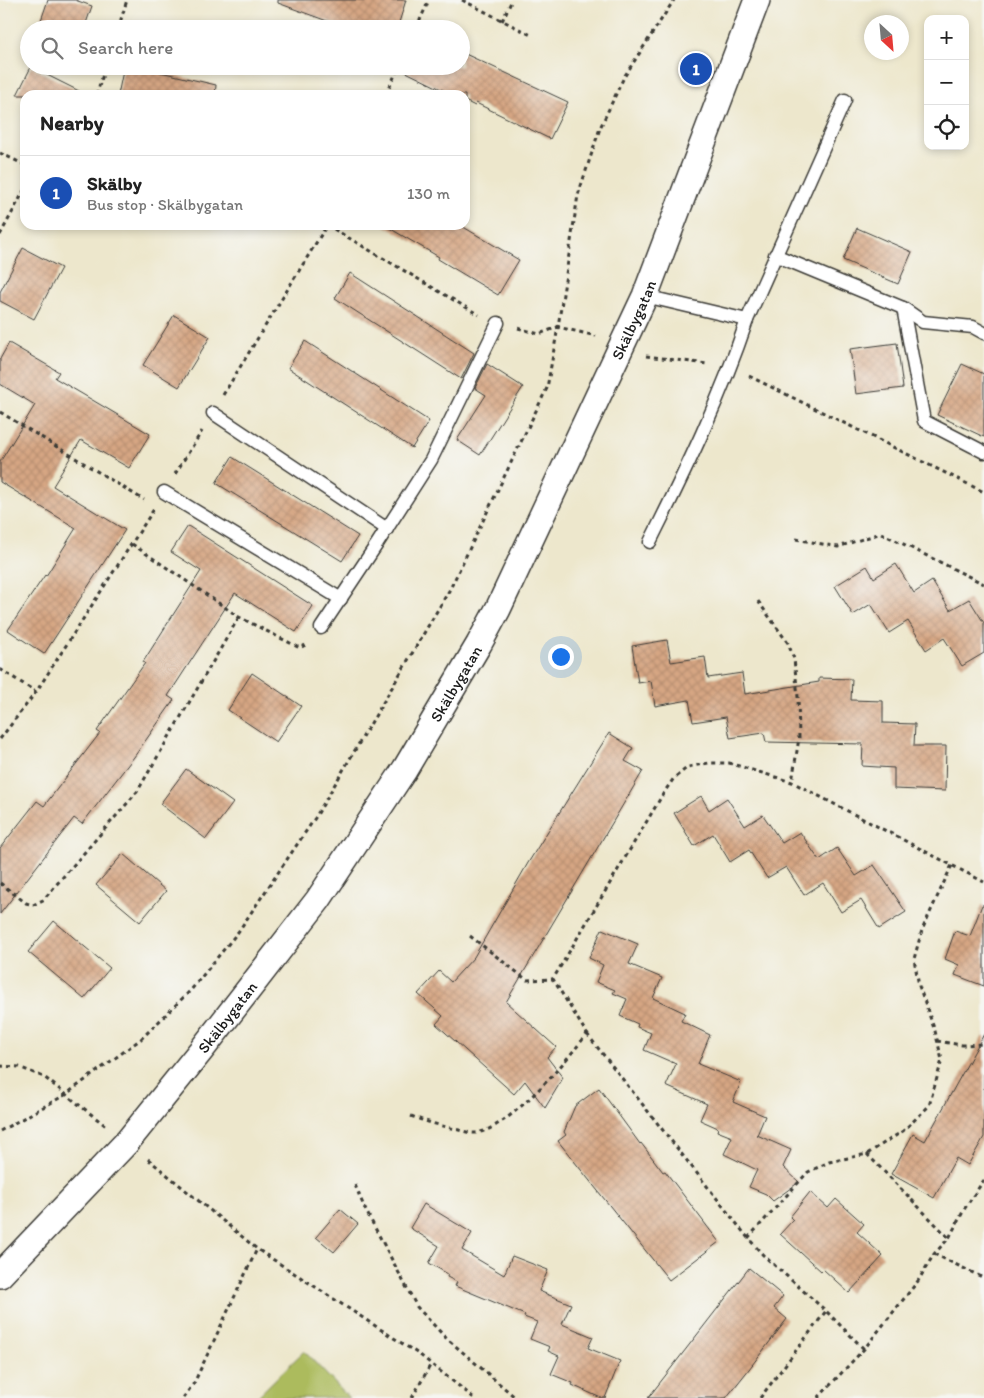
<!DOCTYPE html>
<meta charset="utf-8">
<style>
:root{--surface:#fff;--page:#f6f6f6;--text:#222;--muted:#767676;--line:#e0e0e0;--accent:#b5179e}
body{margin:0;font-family:Itim,sans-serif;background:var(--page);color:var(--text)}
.controls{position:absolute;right:15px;top:15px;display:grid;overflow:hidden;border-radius:10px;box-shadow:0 2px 8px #0003}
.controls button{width:45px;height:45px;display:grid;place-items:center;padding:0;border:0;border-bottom:1px solid var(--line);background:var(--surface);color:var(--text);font:25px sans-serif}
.compass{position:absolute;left:864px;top:15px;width:45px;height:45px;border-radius:50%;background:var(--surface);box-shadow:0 2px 8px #0003;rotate:154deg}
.you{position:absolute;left:560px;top:656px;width:18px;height:18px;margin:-12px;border:4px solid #fff;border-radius:50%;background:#1a73e8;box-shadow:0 0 0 8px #1a73e833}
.badge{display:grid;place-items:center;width:32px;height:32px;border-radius:50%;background:var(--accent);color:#fff;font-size:16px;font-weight:700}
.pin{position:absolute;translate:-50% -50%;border:2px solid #fff;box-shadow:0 1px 5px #0006}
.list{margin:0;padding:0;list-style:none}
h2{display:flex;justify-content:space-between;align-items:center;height:65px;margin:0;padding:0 20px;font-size:21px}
h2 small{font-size:16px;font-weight:400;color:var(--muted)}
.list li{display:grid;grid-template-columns:32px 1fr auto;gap:15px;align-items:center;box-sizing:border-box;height:75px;padding:0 20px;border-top:1px solid var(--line)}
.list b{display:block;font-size:19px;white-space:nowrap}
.list p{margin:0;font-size:16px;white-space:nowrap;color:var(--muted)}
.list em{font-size:16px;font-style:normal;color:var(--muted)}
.icon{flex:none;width:28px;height:28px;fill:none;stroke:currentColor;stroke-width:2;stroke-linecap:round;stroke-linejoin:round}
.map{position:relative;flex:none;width:984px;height:1398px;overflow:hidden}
.search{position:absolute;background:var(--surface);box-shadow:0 2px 8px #0003;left:20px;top:20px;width:450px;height:55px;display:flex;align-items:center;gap:12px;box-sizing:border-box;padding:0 18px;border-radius:28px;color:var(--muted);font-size:19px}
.panel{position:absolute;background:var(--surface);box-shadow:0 2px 8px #0003;left:20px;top:90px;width:450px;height:140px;border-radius:15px}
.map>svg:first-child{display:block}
.green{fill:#acbb5d;stroke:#646c3c}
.building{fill:url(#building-cross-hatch)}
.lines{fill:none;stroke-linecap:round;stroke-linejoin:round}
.lane-casing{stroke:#3b3a36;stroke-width:15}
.street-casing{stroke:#3b3a36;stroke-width:28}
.path{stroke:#3b3a36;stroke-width:3;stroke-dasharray:4 4;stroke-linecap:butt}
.lane{stroke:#fff;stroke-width:12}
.street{stroke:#fff;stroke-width:25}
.labels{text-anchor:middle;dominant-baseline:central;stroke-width:5;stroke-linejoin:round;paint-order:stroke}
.street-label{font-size:16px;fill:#1c1c1c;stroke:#f6f6f2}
</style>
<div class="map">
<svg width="984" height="1398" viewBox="0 0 984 1398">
<defs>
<pattern id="building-cross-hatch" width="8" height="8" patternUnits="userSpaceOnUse" patternTransform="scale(1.25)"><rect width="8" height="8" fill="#d6a683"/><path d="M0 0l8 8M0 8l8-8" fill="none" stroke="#b78e71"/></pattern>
</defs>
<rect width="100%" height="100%" fill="#f6f6f2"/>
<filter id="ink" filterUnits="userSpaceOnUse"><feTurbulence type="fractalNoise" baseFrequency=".02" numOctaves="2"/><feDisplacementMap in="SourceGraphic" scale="10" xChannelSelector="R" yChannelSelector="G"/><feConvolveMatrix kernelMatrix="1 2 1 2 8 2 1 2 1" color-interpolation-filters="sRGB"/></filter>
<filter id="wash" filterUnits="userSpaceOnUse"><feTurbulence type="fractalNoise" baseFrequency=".0096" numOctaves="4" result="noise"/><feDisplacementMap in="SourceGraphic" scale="20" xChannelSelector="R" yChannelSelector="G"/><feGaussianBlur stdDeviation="1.12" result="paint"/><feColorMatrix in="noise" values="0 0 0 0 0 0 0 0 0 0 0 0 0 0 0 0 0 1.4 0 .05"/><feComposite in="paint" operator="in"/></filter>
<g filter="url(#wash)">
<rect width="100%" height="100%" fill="#ede7cc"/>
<path class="green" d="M304,1351L349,1398H256Z"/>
<g id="blocks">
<g class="building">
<path d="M48,0H75L92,6L84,29H38Z"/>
<path d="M278,0H406L397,29H349L278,3Z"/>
<path d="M461,52L568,102L550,139L476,103L475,106L465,101V95H453L394,66H461Z"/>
<path d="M124,66H135L216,85L215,95H118Z"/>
<path d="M31,67L87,95H17Z"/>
<path d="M384,225H460L519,260L498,295L438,259L439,257Z"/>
<path d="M857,228L912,252L898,284L843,260Z"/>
<path d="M23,248L61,268L34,319L0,301V292Z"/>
<path d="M350,273L474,353L461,379L335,298Z"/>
<path d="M174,315L210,337L179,387L143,365Z"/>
<path d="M305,341L429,421L412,448L288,368Z"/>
<path d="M9,343L59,372L55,378L150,434L129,468L81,440L53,486L125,530L44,654L8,630L45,575L46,576L76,528L0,482V462L35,405L0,384V359Z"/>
<path d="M897,343L903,388L856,394L850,349Z"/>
<path d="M487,364L523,387L480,455L457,440L486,395L475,388Z"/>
<path d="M962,364L984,374V437L937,415Z"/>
<path d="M232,457L358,536L342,561L216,483Z"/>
<path d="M188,526L313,606L296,632L235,593L168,696L174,700L134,757L82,824L74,818L0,914V848L37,801L44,806L100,733L97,731L145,663L143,662L201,571L171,552Z"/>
<path d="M896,564L914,593L932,581L950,610L969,599L984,623V653L962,666L944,638L926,650L908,621L889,633L871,604L853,615L835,586L867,566L874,578Z"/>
<path d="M667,640L671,662L705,657L708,678L742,673L745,694L819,682V678L852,679L851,700L883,701V723L915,724L914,746H946L945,791L894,789V768L862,766L863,744L766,742L764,733L730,738L726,717L693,722L689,700L655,706L651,681L638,683L632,646Z"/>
<path d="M252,673L301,706L276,742L228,710Z"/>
<path d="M609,733L633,748L625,761L643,771L506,1002L556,1047L547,1057L563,1078L545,1108L525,1081L514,1094L436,1024L443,1016L418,994L439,971L451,982L474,957L528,863Z"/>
<path d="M186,769L233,803L206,839L160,804Z"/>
<path d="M701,796L709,810L727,798L745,826L763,815L782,843L800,832L819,860L837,848L856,876L874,865L906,912L879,929L861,900L841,912L823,883L804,895L786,867L767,878L749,850L730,862L713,834L694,846L674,813Z"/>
<path d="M123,854L166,891L140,922L96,885Z"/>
<path d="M982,905H984V986L955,975L959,965L945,959L955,931L970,936Z"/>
<path d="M54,921L110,968L84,999L28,952Z"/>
<path d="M602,929L638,944L629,964L662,978L653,998L685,1013L681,1021L710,1035L698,1064L741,1082L733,1102L765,1116L757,1135L791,1150L783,1167L799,1182L773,1201L766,1194L749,1187L757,1170L724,1154L732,1137L717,1131L718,1128L700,1120L707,1104L666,1086L676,1064L644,1050L651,1033L637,1027L638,1024L620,1016L627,999L613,993L615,990L596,982L603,965L589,958Z"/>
<path d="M984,1034V1137L968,1165L956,1158L934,1198L891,1174L913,1134L925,1141Z"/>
<path d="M599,1088L640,1144L641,1143L663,1172L665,1171L719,1242L669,1280L558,1141L566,1135L564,1132L575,1106Z"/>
<path d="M810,1192L828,1208L836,1199L864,1224L857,1232L883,1256L849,1293L823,1269L821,1271L780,1234L793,1220L790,1217Z"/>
<path d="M424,1204L472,1233L462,1250L504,1275L512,1256L548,1270L539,1291L571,1304L562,1324L593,1337L588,1348L620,1361L605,1398H601L572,1385L573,1383L551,1374L559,1356L548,1351L550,1347L530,1339L537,1322L524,1317L525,1315L455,1286L457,1282L447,1277L448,1274L429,1263L439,1246L410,1228Z"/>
<path d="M340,1209L358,1224L334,1252L316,1237Z"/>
<path d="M749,1268L783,1296L774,1308L787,1319L746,1373L726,1398H648Z"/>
</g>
</g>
</g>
<g filter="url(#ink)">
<use href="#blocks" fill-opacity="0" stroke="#3b3a36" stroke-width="1"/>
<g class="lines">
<g class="lane-casing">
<g id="lane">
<path d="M775,255L903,308L923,322L973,327L984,333"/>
<path d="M645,296L747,320L845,100"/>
<path d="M903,308L924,421L984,452"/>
<path d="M213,413L387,529"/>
<path d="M164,492L341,599"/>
<path d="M650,542C686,470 721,397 747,320"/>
<path d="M321,628L377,544L431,460L498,323"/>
</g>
</g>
<g class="street-casing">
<g id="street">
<path id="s1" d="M0,1275L127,1142L203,1048L318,900L405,769L479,644L498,609L645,296L757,0"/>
</g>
</g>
<g class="path">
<path d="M462,0L531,35"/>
<path d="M502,21L512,0"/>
<path d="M118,29L127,0"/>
<path d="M416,29L429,0"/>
<path d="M96,95L106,66"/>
<path d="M386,95L399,66"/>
<path d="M0,153L25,165"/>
<path d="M327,225L479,315"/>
<path d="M0,235L25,189"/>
<path d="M518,328L539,334L558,327L596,336"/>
<path d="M646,356L707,364"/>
<path d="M749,376L984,492"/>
<path d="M223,395L327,225"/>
<path d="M0,412L144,500"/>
<path d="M175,474L202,431"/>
<path d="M796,539L838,547L881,533L984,584"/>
<path d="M132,544L239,617L300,648L307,644"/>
<path d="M758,601L788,643L794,659L798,697L799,738L792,782"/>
<path d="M0,669L36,692"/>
<path d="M0,739L36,692L154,509"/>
<path d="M0,883L26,903L33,905L43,900L137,792L239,617"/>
<path d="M470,936L527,980L553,979"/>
<path d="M587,1034L748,1238L763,1255L826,1311L864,1349"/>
<path d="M937,1041L962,1045L984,1044"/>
<path d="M0,1066L19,1067L44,1077L106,1126"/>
<path d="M411,1116C426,1122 442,1126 459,1130C463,1131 469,1133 474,1133C507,1132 567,1060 587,1034L553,979L663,794L674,778L688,767L709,763H729L792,782L984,882"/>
<path d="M0,1131L65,1095L141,1039L191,990L238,932L315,818L450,589L547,388L558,327L578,195L600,128L624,77L674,0"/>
<path d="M867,1154L949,1238"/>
<path d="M148,1159L257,1249L420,1355L474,1398"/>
<path d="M355,1185L365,1209L417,1307L445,1337L516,1398"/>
<path d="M748,1238L808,1172L829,1162L867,1154L903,1131L929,1106L942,1060L935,1031L919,986L914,959L922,930L952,865"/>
<path d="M934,1254L984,1278"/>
<path d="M183,1398L194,1383L257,1249"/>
<path d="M412,1398L431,1364"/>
<path d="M760,1398L826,1311"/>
<path d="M818,1398L864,1349L918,1281L934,1254L949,1238L965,1208L984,1180"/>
</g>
<use href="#lane" class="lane"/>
<use href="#street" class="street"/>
</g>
</g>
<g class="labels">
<g class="street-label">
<text stroke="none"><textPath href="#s1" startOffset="1154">Skälbygatan</textPath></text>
<text stroke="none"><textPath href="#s1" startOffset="749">Skälbygatan</textPath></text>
<text stroke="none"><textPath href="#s1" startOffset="344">Skälbygatan</textPath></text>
</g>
</g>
</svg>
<div class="controls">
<button>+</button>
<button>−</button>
<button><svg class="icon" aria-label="locate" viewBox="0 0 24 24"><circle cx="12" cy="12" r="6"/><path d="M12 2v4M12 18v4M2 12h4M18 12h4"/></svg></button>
</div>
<svg class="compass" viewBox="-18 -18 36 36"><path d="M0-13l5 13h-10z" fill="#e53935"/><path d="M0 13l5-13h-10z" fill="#767676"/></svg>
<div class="you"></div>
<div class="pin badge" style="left:696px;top:69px;background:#1a4fb4">1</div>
<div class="search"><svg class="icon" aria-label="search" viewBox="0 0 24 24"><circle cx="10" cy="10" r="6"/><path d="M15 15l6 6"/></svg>Search here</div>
<section class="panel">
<h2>Nearby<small></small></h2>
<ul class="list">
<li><span class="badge" style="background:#1a4fb4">1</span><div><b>Skälby</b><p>Bus stop · Skälbygatan</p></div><em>130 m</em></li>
</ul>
</section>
</div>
